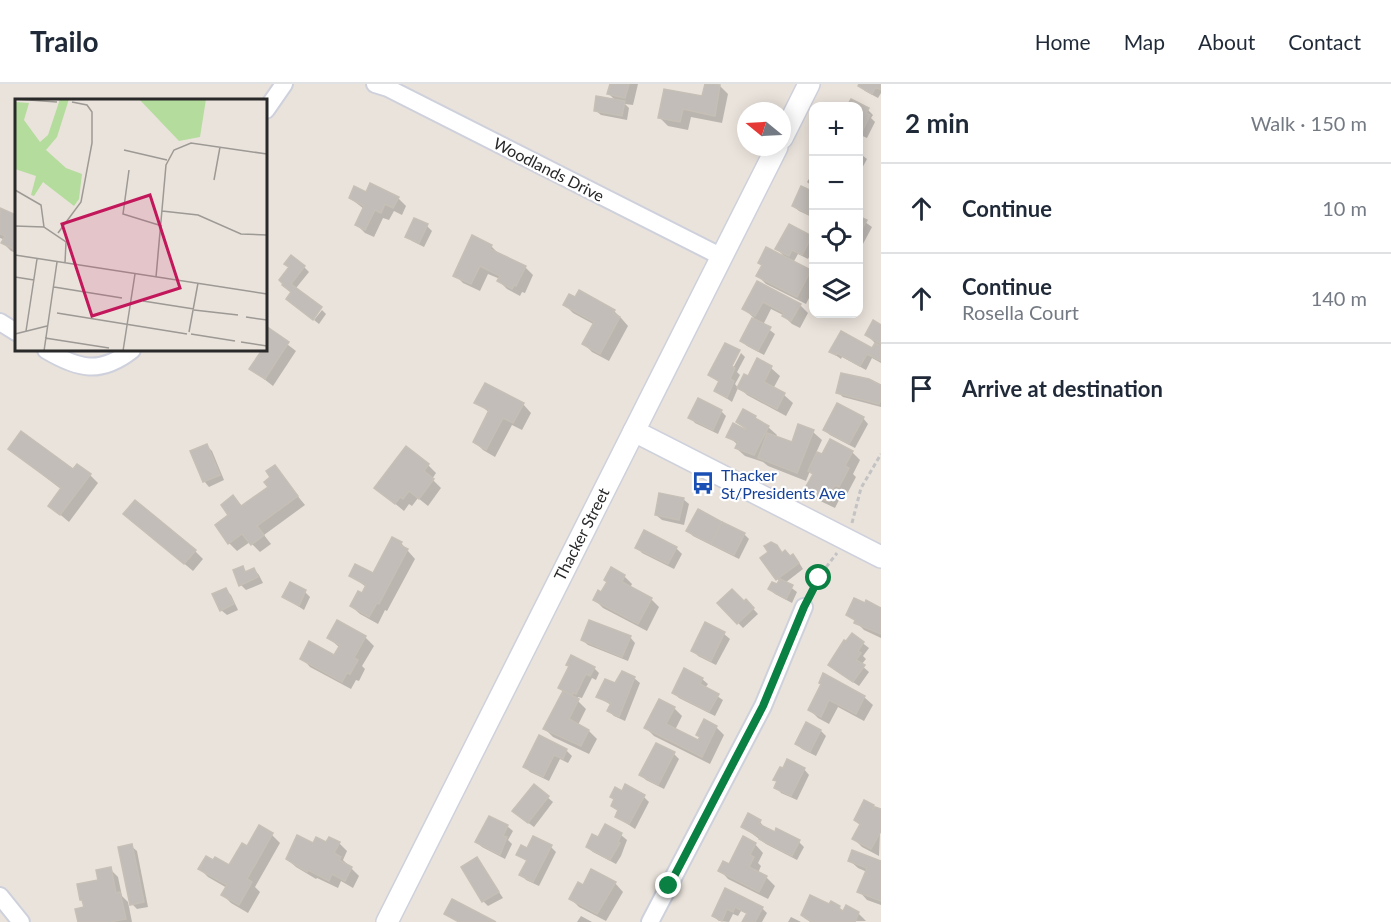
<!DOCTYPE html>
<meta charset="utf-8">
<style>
:root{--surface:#fff;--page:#f2f2f3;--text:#1f2937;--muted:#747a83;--line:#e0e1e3}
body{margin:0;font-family:Lato,sans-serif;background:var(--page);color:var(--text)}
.controls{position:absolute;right:18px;top:18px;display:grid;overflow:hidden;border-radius:12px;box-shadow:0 3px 15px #0003}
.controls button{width:54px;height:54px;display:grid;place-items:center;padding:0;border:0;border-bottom:2px solid var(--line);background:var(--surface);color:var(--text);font:30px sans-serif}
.compass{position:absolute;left:737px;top:18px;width:54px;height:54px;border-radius:50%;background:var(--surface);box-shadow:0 3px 15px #0003;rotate:288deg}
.stop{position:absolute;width:18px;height:18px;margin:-14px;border:4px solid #0b8043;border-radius:50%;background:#fff}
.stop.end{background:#0b8043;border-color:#fff;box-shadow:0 2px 6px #0008}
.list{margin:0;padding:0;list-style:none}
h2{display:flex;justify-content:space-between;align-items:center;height:78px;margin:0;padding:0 24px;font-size:26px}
h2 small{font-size:20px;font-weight:400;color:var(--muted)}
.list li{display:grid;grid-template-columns:39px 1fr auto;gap:18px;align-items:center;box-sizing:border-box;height:90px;padding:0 24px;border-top:2px solid var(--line)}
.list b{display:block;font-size:22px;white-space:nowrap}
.list p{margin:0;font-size:20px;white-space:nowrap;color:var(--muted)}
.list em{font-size:20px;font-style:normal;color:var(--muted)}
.icon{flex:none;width:33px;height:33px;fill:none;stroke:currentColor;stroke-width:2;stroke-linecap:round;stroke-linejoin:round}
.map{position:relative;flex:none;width:881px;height:838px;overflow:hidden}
header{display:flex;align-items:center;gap:36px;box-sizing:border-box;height:84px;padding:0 30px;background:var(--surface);border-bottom:2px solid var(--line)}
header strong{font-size:28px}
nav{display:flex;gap:33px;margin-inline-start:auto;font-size:21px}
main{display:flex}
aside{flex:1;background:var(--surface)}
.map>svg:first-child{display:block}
.shadow{fill:#0003}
.building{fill:#c2bdb8;stroke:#c5bfb6;stroke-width:1.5}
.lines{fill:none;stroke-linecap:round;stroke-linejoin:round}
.minor-casing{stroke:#ced1dc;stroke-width:20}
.tertiary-casing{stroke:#ced1dc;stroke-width:24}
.path{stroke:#c3c3c3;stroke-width:3;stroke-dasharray:4.5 3;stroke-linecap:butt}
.minor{stroke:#fff;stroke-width:16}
.tertiary{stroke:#fff;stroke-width:21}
.route{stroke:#0b8043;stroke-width:8}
.labels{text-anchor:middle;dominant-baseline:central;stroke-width:4.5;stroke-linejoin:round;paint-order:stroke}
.street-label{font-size:16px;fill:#292929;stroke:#fff}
.transit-label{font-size:16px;fill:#164399;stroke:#fff;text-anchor:start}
.inset-road{fill:none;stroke:#9d9994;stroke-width:1.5}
.view{fill:#c2185b;fill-opacity:0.15;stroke:#c2185b;stroke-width:3}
.inset-edge{fill:none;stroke:#292929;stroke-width:3}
</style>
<header>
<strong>Trailo</strong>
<nav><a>Home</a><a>Map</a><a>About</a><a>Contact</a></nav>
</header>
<main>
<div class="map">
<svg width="881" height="838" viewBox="0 0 881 838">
<rect width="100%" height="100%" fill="#eae3dc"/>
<g class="shadow">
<path d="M611,0H638L633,21L625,20L629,24L627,36L601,31L595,26L616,17L609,10Z"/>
<path d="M706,0L720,2L728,10L722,39L691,33L688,46L668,42L660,34L704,14Z"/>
<path d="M861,0H881V9L878,14L865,7L860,2Z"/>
<path d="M851,17L868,26L873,31L871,34L875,38L867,54L858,50V22H849Z"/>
<path d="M858,68L867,75L859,90L858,89Z"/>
<path d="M814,87V104L807,98Z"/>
<path d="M367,110L398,114L406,122L402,131L394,127L389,136L383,134L374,153L365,149L357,141L364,125L350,114Z"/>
<path d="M814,110V134L799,127L793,122Z"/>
<path d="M0,126L16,133V169L11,167L3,159L5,156L0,154Z"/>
<path d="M858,133L872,143L863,160L858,157Z"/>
<path d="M427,142L432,147L424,163L412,157L407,152Z"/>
<path d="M811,153L814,156V164L808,175L798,170L793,179L814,191V204L806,220L766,200L758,192L787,175L777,165Z"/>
<path d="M491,162L499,170L525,183L533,191L525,209L522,208L520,212L507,205L499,197L500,195L488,190L480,207L463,199L455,191Z"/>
<path d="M304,183L309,188L292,209L284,201Z"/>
<path d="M758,199L800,221L808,229L800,244L792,240L783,231L771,225L763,241L775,250L764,271L747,262L742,257L754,234L744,225Z"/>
<path d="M565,221L614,227L622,235L628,242L609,277L592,268L584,260L595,241L573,229Z"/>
<path d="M322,226L326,230L319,240L314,236Z"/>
<path d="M881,242V279L872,274L866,286L842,273L841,275L831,268L873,266L876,260L867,251Z"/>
<path d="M266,244L296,267L273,302L251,285L268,259L266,257Z"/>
<path d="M741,269L745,273L737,288L740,291L735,300L738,304L732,318L716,307L720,299L710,291L730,290Z"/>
<path d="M758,276L771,284L780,292L773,305L784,311L793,319L786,332L747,311L739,303L748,294Z"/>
<path d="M881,303V323L843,313L837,308Z"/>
<path d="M476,318L523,320L531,329L522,346L512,341L495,373L483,366L475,358L490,329Z"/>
<path d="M721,327L726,332L718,350L695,339L690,333Z"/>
<path d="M863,334L868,340L855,364L830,351L825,346Z"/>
<path d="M738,338L768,343L777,351L775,354L792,360L813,348L822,356L816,369L823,372L852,368L860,376L853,390L856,393L847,410L843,408L835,424L814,414L806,406L814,391L810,387L806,397L768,382L763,378L745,372L736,364L738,361L728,352L747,347Z"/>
<path d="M207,362L212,367L224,396L209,403L204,397Z"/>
<path d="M10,365L90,391L98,399L69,438L50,422L62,406Z"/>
<path d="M428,381L436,389L432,395L441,404L428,422L418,414L412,422L409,420L404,427L376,404Z"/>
<path d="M274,383L305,421L264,451L271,460L260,468L250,458L237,467L229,459L233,413L243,423L270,403Z"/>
<path d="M683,415L689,420L684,441L662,436L656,431Z"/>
<path d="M125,430L195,467L203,475L193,487Z"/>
<path d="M688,447L744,450L749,455L739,475L693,452Z"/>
<path d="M645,448L676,464L682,470L674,485L642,469L637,463Z"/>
<path d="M401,459L415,475L387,527L385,526L378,540L360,530L351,522L362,511L366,503L351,491H374Z"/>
<path d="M783,470L798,477L803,485L785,499L797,508L792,519L775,510L770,505L777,502L780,498L762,474Z"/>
<path d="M242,484L247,488L254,485L259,491L263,499L246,506L241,501Z"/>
<path d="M624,492L632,500L630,504L651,515L659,523L647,547L603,524L595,516Z"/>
<path d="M226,506L231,511L238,526L227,531L221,526Z"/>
<path d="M305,508L310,513L304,526L284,513Z"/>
<path d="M746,517L758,530L743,544L719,519H744Z"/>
<path d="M881,525V554L864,546L848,530Z"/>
<path d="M338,538L365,553L374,562L362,582L365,585L359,597L356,596L351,605L310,583L302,574L335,573L340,564L329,554Z"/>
<path d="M706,540L724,550L730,555L716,581L698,572L693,566Z"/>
<path d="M852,551L869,564L863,572L866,575L861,581L869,588L859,602L835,586Z"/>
<path d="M630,553L635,559L628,577L588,561L582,556Z"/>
<path d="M594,584L599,589L596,596L592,594L582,614L578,613L577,616L586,625L578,641L589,647L597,655L589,670L553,653L545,645L564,608L560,604Z"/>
<path d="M685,586L702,595L708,600L705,604L723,616L715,632L679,614L673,608Z"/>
<path d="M634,594L640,599L625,637L614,632L609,627L611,621L598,613L615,601Z"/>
<path d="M823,601L864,613L873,621L864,637L838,623L829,640L818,634L810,626Z"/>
<path d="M674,624L682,632L675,646L699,658L716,643L724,651L710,680L654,652L646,644Z"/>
<path d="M821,647L826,652L816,672L802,665L797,660Z"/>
<path d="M539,653L566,666L572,672L568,679L560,675L549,697L530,688L525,682Z"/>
<path d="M657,661L674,670L679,675L664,705L646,696L641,691Z"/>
<path d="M804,685L809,691L797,716L781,709L776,703L778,698L775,695Z"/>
<path d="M534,702L553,718L534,743L519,732Z"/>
<path d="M625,703L644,713L649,718L635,745L617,733L619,728L612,722Z"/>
<path d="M873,722L881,727L879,772L862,763L854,755L861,742L855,736Z"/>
<path d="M760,738L765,744L799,758L804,763L797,776L766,760L743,743Z"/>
<path d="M507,742L513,747L508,756L512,760L505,775L482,763L477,758Z"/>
<path d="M272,751L280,759L255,803L260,808L248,829L231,819L223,811L227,804L208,793L200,785L214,778L230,783L248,764Z"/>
<path d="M621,751L627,756L621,772L616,780L593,768L587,763L599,755Z"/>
<path d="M339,759L347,767L343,776L359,792L353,804L341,797L338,804L317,794L316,795L296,783L287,775L327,760Z"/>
<path d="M755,760L763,769L758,779L761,782L758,789L766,793L775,802L768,815L728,795L720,786L729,782Z"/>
<path d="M131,762L137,767L148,823L137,825L132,820Z"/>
<path d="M551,763L556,768L539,802L526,796L521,790L528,778L518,771L528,766Z"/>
<path d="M477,775L503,814L488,822L483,817Z"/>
<path d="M849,776L881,779V821L867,816L859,807L867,788L858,784Z"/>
<path d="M110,785L118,793L122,812L128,818L132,838H79L100,797Z"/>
<path d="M615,799L623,808L606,837L579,823L571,815L583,803Z"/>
<path d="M726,806L762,824L767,829L762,838H744L747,830L741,827L738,832L733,830L729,838L719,837L713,832Z"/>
<path d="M830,822L839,823L844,828L858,829L866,837L810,838L802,830Z"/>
<path d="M581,832L592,838H577Z"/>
<path d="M791,833L801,838H788Z"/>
</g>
<g class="building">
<path d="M610,0H629L625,14L607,10Z"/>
<path d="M705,0L720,1L715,32L683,25L680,38L658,34L664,5L702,12Z"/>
<path d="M859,0H881V6L876,3L872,10L858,2Z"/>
<path d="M596,12L625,17L622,32L594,27Z"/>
<path d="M851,15L869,24L866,29L870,31L861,50L858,49V22H847Z"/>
<path d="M370,99L399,113L393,124L385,120L381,129L375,126L365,146L355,141L364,122L349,114L354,102L366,108Z"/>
<path d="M801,102L814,108V133L792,122Z"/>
<path d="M0,124L16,131V166L1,159L5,152L0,150Z"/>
<path d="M858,132L867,136L858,153Z"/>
<path d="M414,134L428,140L419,159L405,153Z"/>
<path d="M789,140L812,152L802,171L792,166L789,172L775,165Z"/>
<path d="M472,151L492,161L490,165L526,182L516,202L514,201L512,205L497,197L500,192L480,182L471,200L453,192Z"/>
<path d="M766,163L811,186L797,213L756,192L762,181L758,179Z"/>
<path d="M291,171L305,182L291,200L322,223L313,236L286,215L291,208L282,201L283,200L279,196L289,183L284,180Z"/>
<path d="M757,197L801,220L791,237L782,232L784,229L763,218L755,232L742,225Z"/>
<path d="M579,206L615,226L613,229L620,233L600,270L582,260L594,238L563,221L569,210L575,213Z"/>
<path d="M752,234L771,243L758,267L740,257Z"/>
<path d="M873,236L881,241V260L865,251Z"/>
<path d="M266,242L289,258L265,295L249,285L262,266H266L268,257L266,256Z"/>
<path d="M841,247L872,264L875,259L881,262V277L867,270L860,282L837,269L836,271L829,268Z"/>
<path d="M725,259L740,266L732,282L735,284L730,295L734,297L727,314L714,307L719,297L708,291Z"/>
<path d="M757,274L772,282L764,298L785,309L777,325L737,304L744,290L748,292Z"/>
<path d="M841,289L869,295L881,301V316L879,320L836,309Z"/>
<path d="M485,299L524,319L513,339L503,334L486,366L473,358L489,326L474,319Z"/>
<path d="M698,314L722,326L713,346L688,334Z"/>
<path d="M837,319L864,333L849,360L823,346Z"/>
<path d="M743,325L756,332L755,334L769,342L754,371L735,364L738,358L726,353L733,339L746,346V344L736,338Z"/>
<path d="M798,340L814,346L797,389L758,374L767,349L792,358Z"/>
<path d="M21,347L73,385L77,380L91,390L60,431L48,422L61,404L8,365Z"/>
<path d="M830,355L853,367L845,382L849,384L839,403L835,401L826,417L804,406L813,390L808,387L817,368L822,370Z"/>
<path d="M207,360L220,391L203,398L190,367Z"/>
<path d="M406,362L429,380L424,387L434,395L419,415L409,407L403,415L400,413L395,420L374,404Z"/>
<path d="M275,381L298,412L257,442L264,451L251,461L242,450L228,460L215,441L228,431L221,421L233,411L241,422L268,403L264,398L270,393L266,387Z"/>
<path d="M659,409L684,414L679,436L655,431Z"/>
<path d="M135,416L196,466L184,480L123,430Z"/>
<path d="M698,425L722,438L711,460L686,447Z"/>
<path d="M722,438L745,449L734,471L711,460Z"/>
<path d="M644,446L677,463L668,480L635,464Z"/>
<path d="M392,453L402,458L400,461L408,465L379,520L377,519L369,533L350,522L358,507L362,509L366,501L349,492L355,480L373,489Z"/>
<path d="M771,458L777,461L782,469L785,466L790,472L793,470L799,479L776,496L760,474L768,468L764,462Z"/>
<path d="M243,482L245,488L254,484L258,493L239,502L233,486Z"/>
<path d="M611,483L625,491L622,498L652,514L638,540L593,516L598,506L601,508L607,498L604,496Z"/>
<path d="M780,495L793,501L786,515L768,505L772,498L777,500Z"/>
<path d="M290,498L306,506L299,522L282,513Z"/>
<path d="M226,504L234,520L220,527L212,510Z"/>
<path d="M732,505L744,517L746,515L754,524L737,540L717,519Z"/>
<path d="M854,514L865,519L866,516L881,524V550L854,539L855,536L846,531Z"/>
<path d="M337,536L366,552L354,574L358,576L350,590L347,589L342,598L300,575L309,557L334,571L340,561L327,554Z"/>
<path d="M589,536L631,552L622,573L581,556Z"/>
<path d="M705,538L725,548L711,577L691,567Z"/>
<path d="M852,549L864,558L858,567L861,569L856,576L865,581L853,598L828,581L844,556L846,557Z"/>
<path d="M571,571L595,583L590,592L586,590L576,610L573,609L572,611L558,604L569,582L566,581Z"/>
<path d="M684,584L703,594L700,600L719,610L709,628L672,609Z"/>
<path d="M622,587L635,593L619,633L607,627L611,619L596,613L605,595L615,599Z"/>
<path d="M823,589L865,612L856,630L829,616L821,633L808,626L821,600L819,599Z"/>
<path d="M563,607L579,615L569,635L589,646L581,662L543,645Z"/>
<path d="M659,615L675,623L666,640L698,656L700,653L696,651L704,635L717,642L702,673L644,644Z"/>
<path d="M806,638L821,646L810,668L795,660Z"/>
<path d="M539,651L567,665L563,675L554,671L543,693L523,683Z"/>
<path d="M656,659L675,668L658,701L639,691Z"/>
<path d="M787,675L805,684L791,712L774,704L777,697L773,696L780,683L783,684Z"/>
<path d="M534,700L549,712L528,739L512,727Z"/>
<path d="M625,700L645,711L629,740L615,733L618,726L611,722L614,715L610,713L615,703L622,707Z"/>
<path d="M864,716L874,721L872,725L873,726L875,723L881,725V747L871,765L852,755L860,740L854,736Z"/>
<path d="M748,729L761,736L759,740L775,748L776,744L800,756L792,772L759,755L760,753L741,743Z"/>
<path d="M489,732L508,741L503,752L507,753L500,771L475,758Z"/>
<path d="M605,740L622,749L618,758L620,759L610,776L586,763L592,750L598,753Z"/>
<path d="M259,741L273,749L247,795L252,798L239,821L221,811L227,801L198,785L206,772L213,776L215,773L229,781L242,759L247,762Z"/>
<path d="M297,751L313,759L316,753L326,758L329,753L340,758L334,769L341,773L339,776L352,783L345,797L332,790L329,797L308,786L307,788L286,775Z"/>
<path d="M533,752L552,761L533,798L519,791L527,776L516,771L521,761L527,764Z"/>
<path d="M743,752L756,759L750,771L754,773L749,783L767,792L759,808L718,787L723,777L729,780Z"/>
<path d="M132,760L144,818L130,821L118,763Z"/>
<path d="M852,766L881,777V817L857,808L867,784L848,777Z"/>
<path d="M477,773L499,808L482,818L461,783Z"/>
<path d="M111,783L116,809L120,808L126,835L110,838H78L75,825L84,823L82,816H80L77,800L98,796L96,786Z"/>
<path d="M591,785L616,798L597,830L569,815L578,798L583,801Z"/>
<path d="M725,804L763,823L755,838H742L747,829L735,823L733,828L727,825L722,837L712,832Z"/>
<path d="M810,811L829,820L831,817L840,822L839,825L843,827L846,821L859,828L855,838H812L807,835L801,831Z"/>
<path d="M452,815L496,838H459L444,830Z"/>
</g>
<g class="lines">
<g class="minor-casing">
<g id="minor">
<path d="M375,0L388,4L722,173"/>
<path d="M266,26L284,0"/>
<path d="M0,238L16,248"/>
<path d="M46,266C78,285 100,291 132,266"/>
<path d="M0,812L21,838"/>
<path d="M650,838L763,622L804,523"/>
</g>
</g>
<g class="tertiary-casing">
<g id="tertiary">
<path d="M782,54L809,0"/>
<path d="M634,347L881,473"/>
<path d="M387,838L777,63"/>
</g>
</g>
<g class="path">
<path d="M852,439L861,404L881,370"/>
<path d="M811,509L824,486L837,469"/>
</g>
<use href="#minor" class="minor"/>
<use href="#tertiary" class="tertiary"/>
</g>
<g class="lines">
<path class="route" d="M669,802L763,622L804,523L819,494"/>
</g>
<defs>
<g id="bus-bare" transform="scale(1.8)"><path d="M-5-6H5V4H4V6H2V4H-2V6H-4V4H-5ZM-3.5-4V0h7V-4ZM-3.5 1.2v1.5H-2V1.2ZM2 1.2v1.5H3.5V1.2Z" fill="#1a4fb4" stroke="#fff" stroke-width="2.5" paint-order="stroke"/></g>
</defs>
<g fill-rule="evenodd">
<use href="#bus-bare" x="703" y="399"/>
</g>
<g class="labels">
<g class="street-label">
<text transform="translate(549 85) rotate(27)">Woodlands Drive</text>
<text transform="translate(581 450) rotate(-63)">Thacker Street</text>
</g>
<g class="transit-label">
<text x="721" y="390">Thacker<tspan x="721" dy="18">St/Presidents Ave</tspan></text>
</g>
</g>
<g transform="translate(15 15)">
<rect width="252" height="252" fill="#eae3dc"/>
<path d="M45,0H54L42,38L31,51L51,69L67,75L64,100L59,107L28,83L19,97L16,96L21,77L0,70V3L14,4L9,21L25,43L33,36ZM124,0H191L185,38L164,42Z" fill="#b4dc9c"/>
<path class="inset-road" d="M0,0L42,3M109,51L152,61M114,71L108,115L147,127M199,81L205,48M0,91L26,106L29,128L51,143L50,164M147,112L183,116L226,135L252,136M0,127L29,128M43,134L66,103L77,44V13L72,6L57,3M0,156L252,195M0,178L19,181M141,178L151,66L159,51L176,44L252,55M39,188L107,199M128,202L179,210M179,211L223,216M42,214L172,235M231,218L252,221M11,232L22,160M174,233L183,184M0,235L32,227M176,235L220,242M30,239L94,249M226,243L252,247M29,252L42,163M108,252L120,175"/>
<path class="view" d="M135,96L165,189L77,217L47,125Z"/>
<rect width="252" height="252" class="inset-edge"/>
</g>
</svg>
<div class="controls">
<button>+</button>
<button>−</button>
<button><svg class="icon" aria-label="locate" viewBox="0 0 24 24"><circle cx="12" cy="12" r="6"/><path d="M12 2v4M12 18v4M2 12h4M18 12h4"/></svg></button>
<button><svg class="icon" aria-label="layers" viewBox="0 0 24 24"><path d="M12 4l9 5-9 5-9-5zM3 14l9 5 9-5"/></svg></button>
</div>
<svg class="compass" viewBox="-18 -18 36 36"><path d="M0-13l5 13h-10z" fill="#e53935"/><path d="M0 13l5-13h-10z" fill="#747a83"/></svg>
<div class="stop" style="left:819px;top:494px"></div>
<div class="stop end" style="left:669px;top:802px"></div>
</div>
<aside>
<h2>2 min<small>Walk · 150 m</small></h2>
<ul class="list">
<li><svg class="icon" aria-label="ahead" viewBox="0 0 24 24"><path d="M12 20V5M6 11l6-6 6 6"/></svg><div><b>Continue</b></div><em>10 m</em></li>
<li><svg class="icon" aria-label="ahead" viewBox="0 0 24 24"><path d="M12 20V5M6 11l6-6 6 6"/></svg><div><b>Continue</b><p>Rosella Court</p></div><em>140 m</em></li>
<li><svg class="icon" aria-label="arrive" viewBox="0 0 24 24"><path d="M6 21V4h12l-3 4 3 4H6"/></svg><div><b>Arrive at destination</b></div></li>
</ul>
</aside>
</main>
